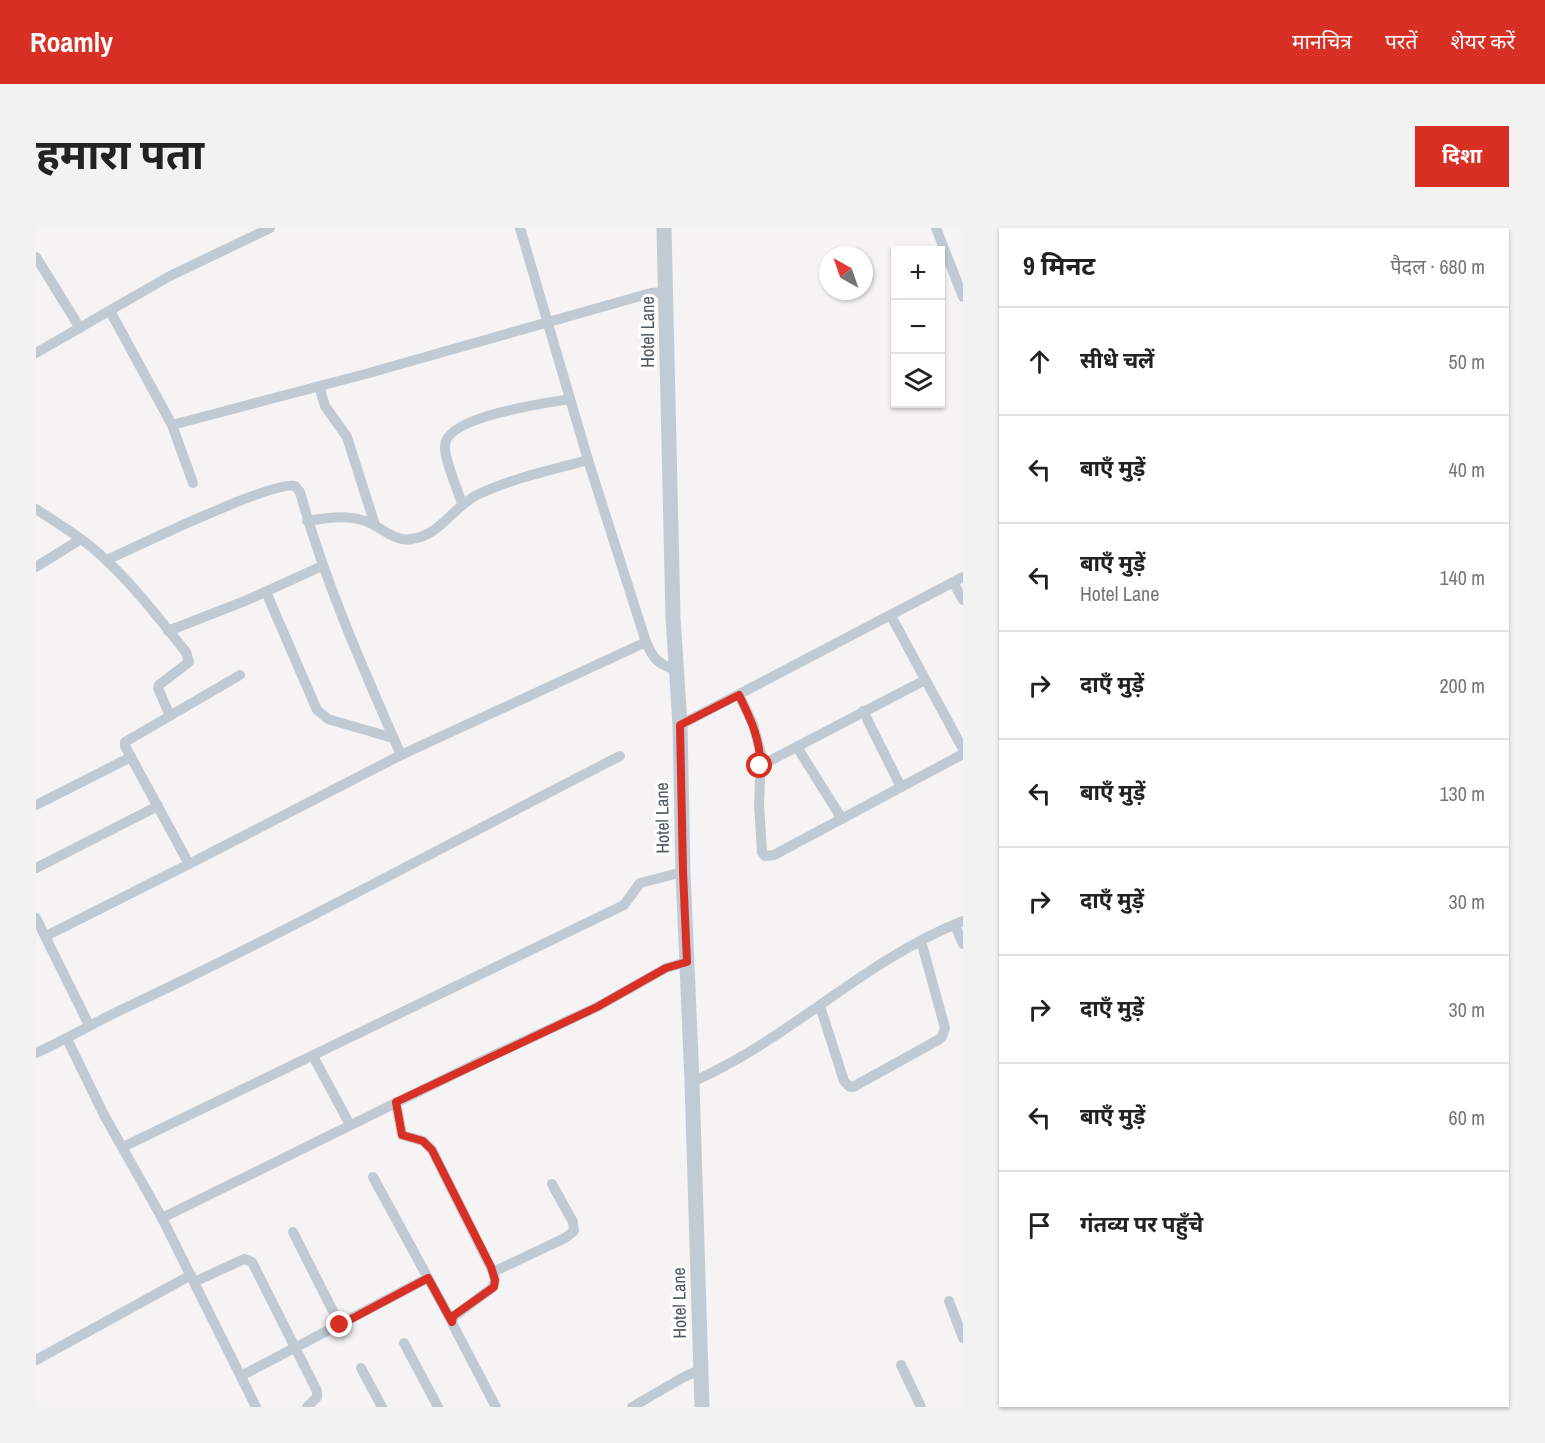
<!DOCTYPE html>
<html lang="hi">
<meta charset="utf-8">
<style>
:root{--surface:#fff;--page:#f2f2f2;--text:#222;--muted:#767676;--line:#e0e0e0;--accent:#d93025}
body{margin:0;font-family:"Archivo Narrow","Noto Sans Devanagari",sans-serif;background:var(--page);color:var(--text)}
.controls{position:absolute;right:18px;top:18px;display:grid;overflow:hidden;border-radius:0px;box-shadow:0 2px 4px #0004}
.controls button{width:54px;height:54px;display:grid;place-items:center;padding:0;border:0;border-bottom:2px solid var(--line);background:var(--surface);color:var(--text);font:30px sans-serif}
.compass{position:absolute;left:783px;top:18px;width:54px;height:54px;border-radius:50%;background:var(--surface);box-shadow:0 2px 4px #0004;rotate:320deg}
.stop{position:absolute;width:18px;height:18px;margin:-14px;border:4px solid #d93025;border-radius:50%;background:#fff}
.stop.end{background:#d93025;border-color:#fff;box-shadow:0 2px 6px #0008}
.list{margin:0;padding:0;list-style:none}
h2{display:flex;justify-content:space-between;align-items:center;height:78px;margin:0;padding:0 24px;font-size:26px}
h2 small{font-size:20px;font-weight:400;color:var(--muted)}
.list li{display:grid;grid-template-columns:39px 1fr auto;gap:18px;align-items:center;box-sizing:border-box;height:108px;padding:0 24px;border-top:2px solid var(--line)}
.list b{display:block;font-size:22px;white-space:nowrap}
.list p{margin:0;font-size:20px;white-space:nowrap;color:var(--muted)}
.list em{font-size:20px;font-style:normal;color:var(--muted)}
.icon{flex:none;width:33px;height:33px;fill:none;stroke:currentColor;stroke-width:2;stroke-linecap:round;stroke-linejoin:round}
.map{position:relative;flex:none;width:927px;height:1179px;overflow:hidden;border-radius:0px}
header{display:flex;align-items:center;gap:36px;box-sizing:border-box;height:84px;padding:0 30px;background:var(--accent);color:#fff}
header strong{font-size:28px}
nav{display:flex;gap:33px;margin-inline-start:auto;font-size:21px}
.intro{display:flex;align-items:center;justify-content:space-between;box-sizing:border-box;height:144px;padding:0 36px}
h1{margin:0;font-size:42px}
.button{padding:15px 27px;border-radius:0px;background:var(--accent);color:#fff;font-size:21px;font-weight:700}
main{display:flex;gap:36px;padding:0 36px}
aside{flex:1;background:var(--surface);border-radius:0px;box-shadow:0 2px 4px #0004}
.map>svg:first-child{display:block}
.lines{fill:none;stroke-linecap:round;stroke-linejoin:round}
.street{stroke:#c1cad2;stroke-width:10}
.secondary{stroke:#c1cbd6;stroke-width:15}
.route{stroke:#d93025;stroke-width:8}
.labels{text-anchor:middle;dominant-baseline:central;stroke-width:6;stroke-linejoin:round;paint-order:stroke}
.street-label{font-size:18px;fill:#4a5661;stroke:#fff}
</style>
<header>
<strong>Roamly</strong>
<nav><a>मानचित्र</a><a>परतें</a><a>शेयर करें</a></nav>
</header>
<div class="intro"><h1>हमारा पता</h1><a class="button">दिशा</a></div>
<main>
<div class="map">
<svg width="927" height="1179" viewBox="0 0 927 1179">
<rect width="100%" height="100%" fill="#f5f3f3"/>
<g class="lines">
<g class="street">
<path d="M484,0L552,232L610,414C617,431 623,437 641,442"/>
<path d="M900,0L927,69"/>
<path d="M0,29L44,100"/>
<path d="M74,83L136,197L157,255"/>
<path d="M0,125L132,49L234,0"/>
<path d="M283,158L289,178L311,209L339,297"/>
<path d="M136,197L333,145L615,65L630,64"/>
<path d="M426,276C422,262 408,231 409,218C409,188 511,175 534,171"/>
<path d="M0,281C24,297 50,312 71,333C100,360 125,393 150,424L153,434L123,457L122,460L134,488"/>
<path d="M271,293C290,290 308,287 326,292C343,296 358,315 376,311C405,307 417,278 443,266C477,250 516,242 552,232"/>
<path d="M71,332C99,319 238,252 259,258L264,264C289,355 327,440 365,527"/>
<path d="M0,339L45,311"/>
<path d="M917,354L927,372"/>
<path d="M230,364L281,482L292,491L357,510"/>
<path d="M855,388L927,521"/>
<path d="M132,403L209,373L286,338"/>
<path d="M703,467L717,496L725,526L723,576L726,624L729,628L738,627L927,526"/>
<path d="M827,483L865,559"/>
<path d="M644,497L927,349"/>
<path d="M761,519L806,591"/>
<path d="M724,538L889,452"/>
<path d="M0,577L95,529"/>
<path d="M153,636L89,518V514L204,447"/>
<path d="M0,640L122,578"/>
<path d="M0,690L53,797"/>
<path d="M919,697L927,716"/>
<path d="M10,708L153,636L365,527L610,414"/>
<path d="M784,778L808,853L814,859H817L902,812L906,809L909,800L885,713"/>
<path d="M31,811L68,887L126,990L220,1179"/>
<path d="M0,825C31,811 59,794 89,780C257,701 419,612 584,528"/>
<path d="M277,828L314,897"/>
<path d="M656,854C753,812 828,732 927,693"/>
<path d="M360,874L366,907L387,913L396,922L457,1044L459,1052L457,1059L416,1090L417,1097L460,1179"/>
<path d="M87,919L588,677L604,655L647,644"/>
<path d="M337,949L416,1094"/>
<path d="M126,990L443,834L561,779L630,740L651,734"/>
<path d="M257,1004L304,1097"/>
<path d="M457,1044L529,1010L538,1003L537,994L516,956"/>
<path d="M158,1054L208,1031L216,1034L281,1163V1169L271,1179"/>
<path d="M913,1073L927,1110"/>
<path d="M368,1115L402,1179"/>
<path d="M0,1132L155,1047"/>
<path d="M865,1137L885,1179"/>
<path d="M325,1140L346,1179"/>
<path d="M205,1148L392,1050"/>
<path d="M596,1179L646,1150L663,1142"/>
</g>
<path class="secondary" d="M628,0L637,389L644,497L647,644L656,854L666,1179"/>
</g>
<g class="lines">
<path class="route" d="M304,1097L392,1050L416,1094L417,1088L458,1059L459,1052L455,1039L396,922L387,913L366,907L360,874L561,779L630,740L651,734L647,644L644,497L703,467C714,490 725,512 724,538"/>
</g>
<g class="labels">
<g class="street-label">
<text transform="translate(611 104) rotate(-90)">Hotel Lane</text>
<text transform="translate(626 590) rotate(-91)">Hotel Lane</text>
<text transform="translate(643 1075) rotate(-91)">Hotel Lane</text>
</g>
</g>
</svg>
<div class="controls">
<button>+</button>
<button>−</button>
<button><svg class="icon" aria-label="layers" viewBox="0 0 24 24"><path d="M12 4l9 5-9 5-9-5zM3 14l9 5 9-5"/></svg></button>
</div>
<svg class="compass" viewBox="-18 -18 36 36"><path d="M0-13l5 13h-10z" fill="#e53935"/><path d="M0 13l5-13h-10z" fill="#767676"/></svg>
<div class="stop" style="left:724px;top:538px"></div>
<div class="stop end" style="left:304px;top:1097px"></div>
</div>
<aside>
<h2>9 मिनट<small>पैदल · 680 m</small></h2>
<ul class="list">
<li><svg class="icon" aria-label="ahead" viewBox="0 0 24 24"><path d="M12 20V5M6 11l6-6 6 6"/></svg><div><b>सीधे चलें</b></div><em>50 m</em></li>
<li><svg class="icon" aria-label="left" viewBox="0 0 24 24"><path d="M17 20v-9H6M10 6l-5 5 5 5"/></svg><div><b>बाएँ मुड़ें</b></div><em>40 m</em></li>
<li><svg class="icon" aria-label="left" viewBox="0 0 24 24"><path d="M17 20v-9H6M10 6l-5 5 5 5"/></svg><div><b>बाएँ मुड़ें</b><p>Hotel Lane</p></div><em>140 m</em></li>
<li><svg class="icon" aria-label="right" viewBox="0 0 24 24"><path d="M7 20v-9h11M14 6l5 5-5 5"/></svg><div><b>दाएँ मुड़ें</b></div><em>200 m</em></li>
<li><svg class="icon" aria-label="left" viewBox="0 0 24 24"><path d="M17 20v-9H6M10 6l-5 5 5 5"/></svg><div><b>बाएँ मुड़ें</b></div><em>130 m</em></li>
<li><svg class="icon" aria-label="right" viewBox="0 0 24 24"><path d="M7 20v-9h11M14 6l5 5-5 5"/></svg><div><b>दाएँ मुड़ें</b></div><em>30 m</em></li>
<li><svg class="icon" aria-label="right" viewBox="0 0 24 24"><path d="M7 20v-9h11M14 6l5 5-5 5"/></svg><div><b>दाएँ मुड़ें</b></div><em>30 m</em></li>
<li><svg class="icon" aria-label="left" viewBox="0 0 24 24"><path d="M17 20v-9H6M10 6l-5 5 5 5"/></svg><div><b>बाएँ मुड़ें</b></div><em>60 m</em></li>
<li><svg class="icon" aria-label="arrive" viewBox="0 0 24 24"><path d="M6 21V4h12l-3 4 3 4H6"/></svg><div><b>गंतव्य पर पहुँचे</b></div></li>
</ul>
</aside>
</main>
